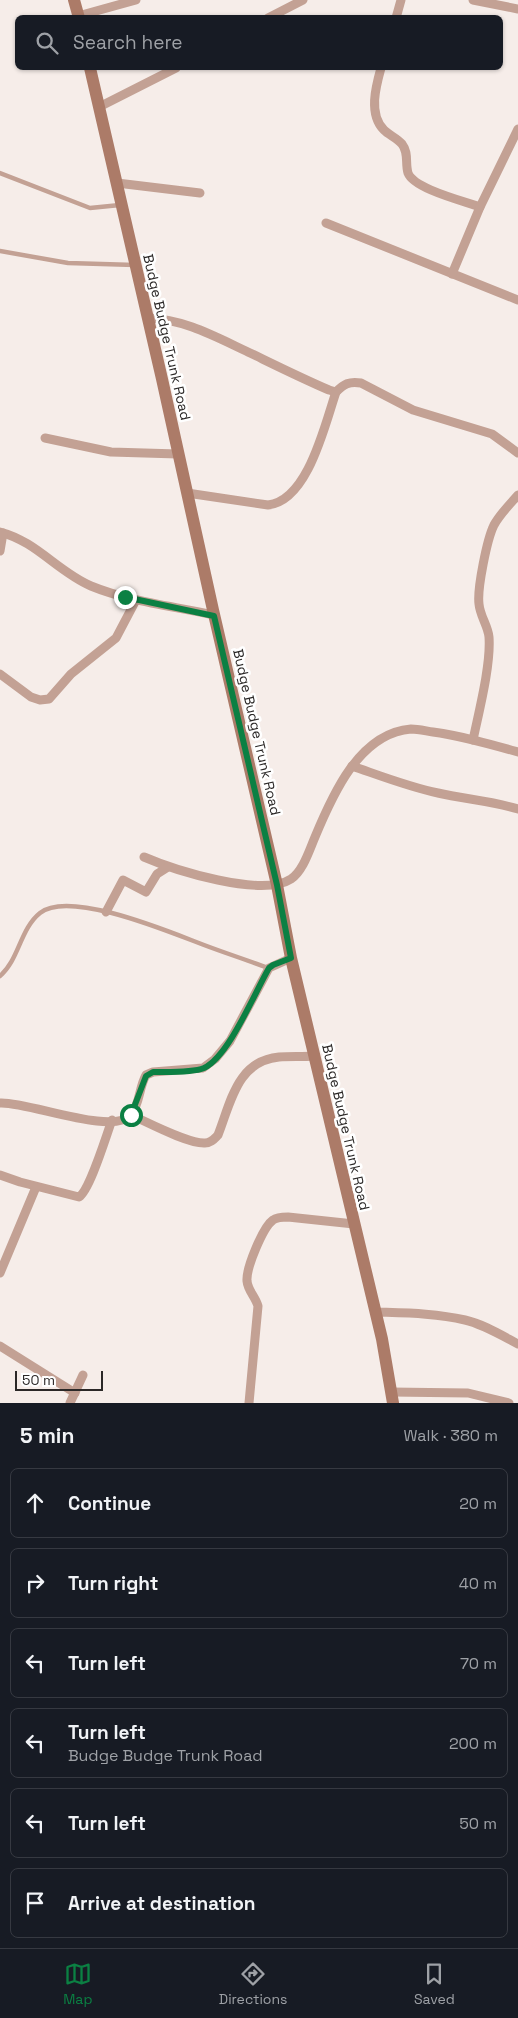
<!DOCTYPE html>
<meta charset="utf-8">
<style>
:root{--surface:#171b24;--page:#242831;--text:#f1f3f6;--muted:#9ea1a6;--line:#363941;--accent:#0b8043}
body{margin:0;font-family:"Space Grotesk",sans-serif;background:var(--page);color:var(--text)}
.scale{position:absolute;left:15px;bottom:12px;width:88px;box-sizing:border-box;padding-left:5px;border:2px solid #2b2827;border-top:0;font-size:14px;line-height:18px;white-space:nowrap;color:#2b2827;-webkit-text-stroke:4px #fff;paint-order:stroke}
.stop{position:absolute;width:15px;height:15px;margin:-11px;border:4px solid #0b8043;border-radius:50%;background:#fff}
.stop.end{background:#0b8043;border-color:#fff;box-shadow:0 1px 5px #0008}
.list{margin:0;padding:0;list-style:none}
h2{display:flex;justify-content:space-between;align-items:center;height:65px;margin:0;padding:0 20px;font-size:21px}
h2 small{font-size:16px;font-weight:400;color:var(--muted)}
.list li{display:grid;grid-template-columns:32px 1fr auto;gap:15px;align-items:center;box-sizing:border-box;height:70px;margin:0 10px 10px;padding:0 10px;border:1px solid var(--line);border-radius:8px}
.list b{display:block;font-size:19px;white-space:nowrap}
.list p{margin:0;font-size:16px;white-space:nowrap;color:var(--muted)}
.list em{font-size:16px;font-style:normal;color:var(--muted)}
.icon{flex:none;width:28px;height:28px;fill:none;stroke:currentColor;stroke-width:2;stroke-linecap:round;stroke-linejoin:round}
.map{position:relative;flex:none;width:518px;height:1403px;overflow:hidden}
.search{position:absolute;background:var(--surface);box-shadow:0 1px 4px #0004;left:15px;right:15px;top:15px;height:55px;display:flex;align-items:center;gap:12px;box-sizing:border-box;padding:0 18px;border-radius:8px;color:var(--muted);font-size:19px}
.sheet{height:545px;background:var(--surface)}
nav{display:flex;justify-content:space-around;align-items:center;box-sizing:border-box;height:70px;border-top:1px solid var(--line);background:var(--surface);font-size:14px;color:var(--muted)}
nav a{display:grid;justify-items:center;gap:2px}
nav .on{color:var(--accent)}
.map>svg:first-child{display:block}
.lines{fill:none;stroke-linecap:round;stroke-linejoin:round}
.service{stroke:#c3a194;stroke-width:4.5}
.minor{stroke:#c3a194;stroke-width:9}
.secondary{stroke:#ac7b68;stroke-width:12}
.route{stroke:#0b8043;stroke-width:6}
.labels{text-anchor:middle;dominant-baseline:central;stroke-width:5;stroke-linejoin:round;paint-order:stroke}
.street-label{font-size:14px;fill:#2b2827;stroke:#fff}
</style>
<div class="map">
<svg width="518" height="1403" viewBox="0 0 518 1403">
<rect width="100%" height="100%" fill="#f6ede9"/>
<g class="lines">
<g class="service">
<path d="M0,173L90,208L120,205"/>
<path d="M0,251L68,263L135,265"/>
<path d="M0,976C19,960 20,929 40,913C69,889 172,933 204,945C225,953 247,960 268,968"/>
</g>
<g class="minor">
<path d="M473,0L518,9"/>
<path d="M78,16L136,0"/>
<path d="M268,18L303,0"/>
<path d="M396,18L401,0"/>
<path d="M381,68C376,86 368,114 384,130C389,135 397,138 402,144C409,153 405,163 408,173C414,189 464,201 480,207"/>
<path d="M99,107L176,68"/>
<path d="M117,183L200,193"/>
<path d="M326,223L518,300"/>
<path d="M452,274L480,207L518,129"/>
<path d="M148,318C183,319 214,336 246,351C273,364 301,378 329,390L336,392C344,384 349,381 361,383L413,410L492,434L518,453"/>
<path d="M45,438L111,452L178,454"/>
<path d="M187,493L268,505C308,501 325,424 336,392"/>
<path d="M0,532C36,541 58,572 91,586C130,602 173,606 214,615"/>
<path d="M0,551L3,533"/>
<path d="M0,674L31,697L40,700L49,699L71,674L116,638L136,600"/>
<path d="M473,740C479,711 491,665 489,637C488,626 480,616 479,604C477,589 487,539 494,525C500,514 510,504 518,495"/>
<path d="M352,766C381,776 409,787 438,793C464,799 492,801 518,809"/>
<path d="M144,857C174,870 262,898 291,879C303,871 309,851 315,837C332,796 359,733 411,729C418,729 426,731 433,732C462,736 490,744 518,752"/>
<path d="M106,912L123,880L146,892L157,874L168,867"/>
<path d="M0,1103C27,1101 112,1136 131,1115C140,1104 139,1087 146,1075L153,1072L203,1068L215,1059L230,1041L269,968L291,958"/>
<path d="M131,1115C147,1122 188,1144 205,1143C211,1143 214,1139 218,1135C231,1102 237,1061 279,1057C290,1056 302,1057 314,1056"/>
<path d="M0,1175L20,1182L79,1197C90,1190 106,1136 112,1120"/>
<path d="M0,1273L36,1187"/>
<path d="M375,1312C405,1313 435,1313 465,1320C483,1324 501,1335 518,1344"/>
<path d="M0,1346L75,1393"/>
<path d="M391,1392L468,1393L509,1403"/>
<path d="M70,1403L83,1375"/>
<path d="M249,1403L258,1306C255,1296 248,1291 247,1281C246,1268 263,1227 273,1220C277,1217 283,1217 288,1217L354,1224"/>
</g>
<g class="secondary">
<path d="M74,0L79,18"/>
<path d="M90,68L162,379L213,610L277,885L291,958L382,1339L393,1403"/>
</g>
</g>
<g class="lines">
<path class="route" d="M125,597L214,616L277,885L291,958L273,965L269,968C254,994 229,1056 204,1068C192,1073 167,1072 153,1072L146,1076L131,1115"/>
</g>
<g class="labels">
<g class="street-label">
<text transform="translate(167 337) rotate(77)">Budge Budge Trunk Road</text>
<text transform="translate(257 732) rotate(77)">Budge Budge Trunk Road</text>
<text transform="translate(346 1127) rotate(77)">Budge Budge Trunk Road</text>
</g>
</g>
</svg>
<div class="scale">50 m</div>
<div class="stop" style="left:131px;top:1115px"></div>
<div class="stop end" style="left:125px;top:597px"></div>
<div class="search"><svg class="icon" aria-label="search" viewBox="0 0 24 24"><circle cx="10" cy="10" r="6"/><path d="M15 15l6 6"/></svg>Search here</div>
</div>
<section class="sheet">
<h2>5 min<small>Walk · 380 m</small></h2>
<ul class="list">
<li><svg class="icon" aria-label="ahead" viewBox="0 0 24 24"><path d="M12 20V5M6 11l6-6 6 6"/></svg><div><b>Continue</b></div><em>20 m</em></li>
<li><svg class="icon" aria-label="right" viewBox="0 0 24 24"><path d="M7 20v-9h11M14 6l5 5-5 5"/></svg><div><b>Turn right</b></div><em>40 m</em></li>
<li><svg class="icon" aria-label="left" viewBox="0 0 24 24"><path d="M17 20v-9H6M10 6l-5 5 5 5"/></svg><div><b>Turn left</b></div><em>70 m</em></li>
<li><svg class="icon" aria-label="left" viewBox="0 0 24 24"><path d="M17 20v-9H6M10 6l-5 5 5 5"/></svg><div><b>Turn left</b><p>Budge Budge Trunk Road</p></div><em>200 m</em></li>
<li><svg class="icon" aria-label="left" viewBox="0 0 24 24"><path d="M17 20v-9H6M10 6l-5 5 5 5"/></svg><div><b>Turn left</b></div><em>50 m</em></li>
<li><svg class="icon" aria-label="arrive" viewBox="0 0 24 24"><path d="M6 21V4h12l-3 4 3 4H6"/></svg><div><b>Arrive at destination</b></div></li>
</ul>
</section>
<nav>
<a class="on"><svg class="icon" aria-label="map" viewBox="0 0 24 24"><path d="M3 6l6-2 6 2 6-2v14l-6 2-6-2-6 2zM9 4v14M15 6v14"/></svg>Map</a>
<a><svg class="icon" aria-label="directions" viewBox="0 0 24 24"><path d="M12 3l9 9-9 9-9-9zM9 14v-3h6M13 9l2 2-2 2"/></svg>Directions</a>
<a><svg class="icon" aria-label="saved" viewBox="0 0 24 24"><path d="M7 4h10v16l-5-4-5 4z"/></svg>Saved</a>
</nav>
